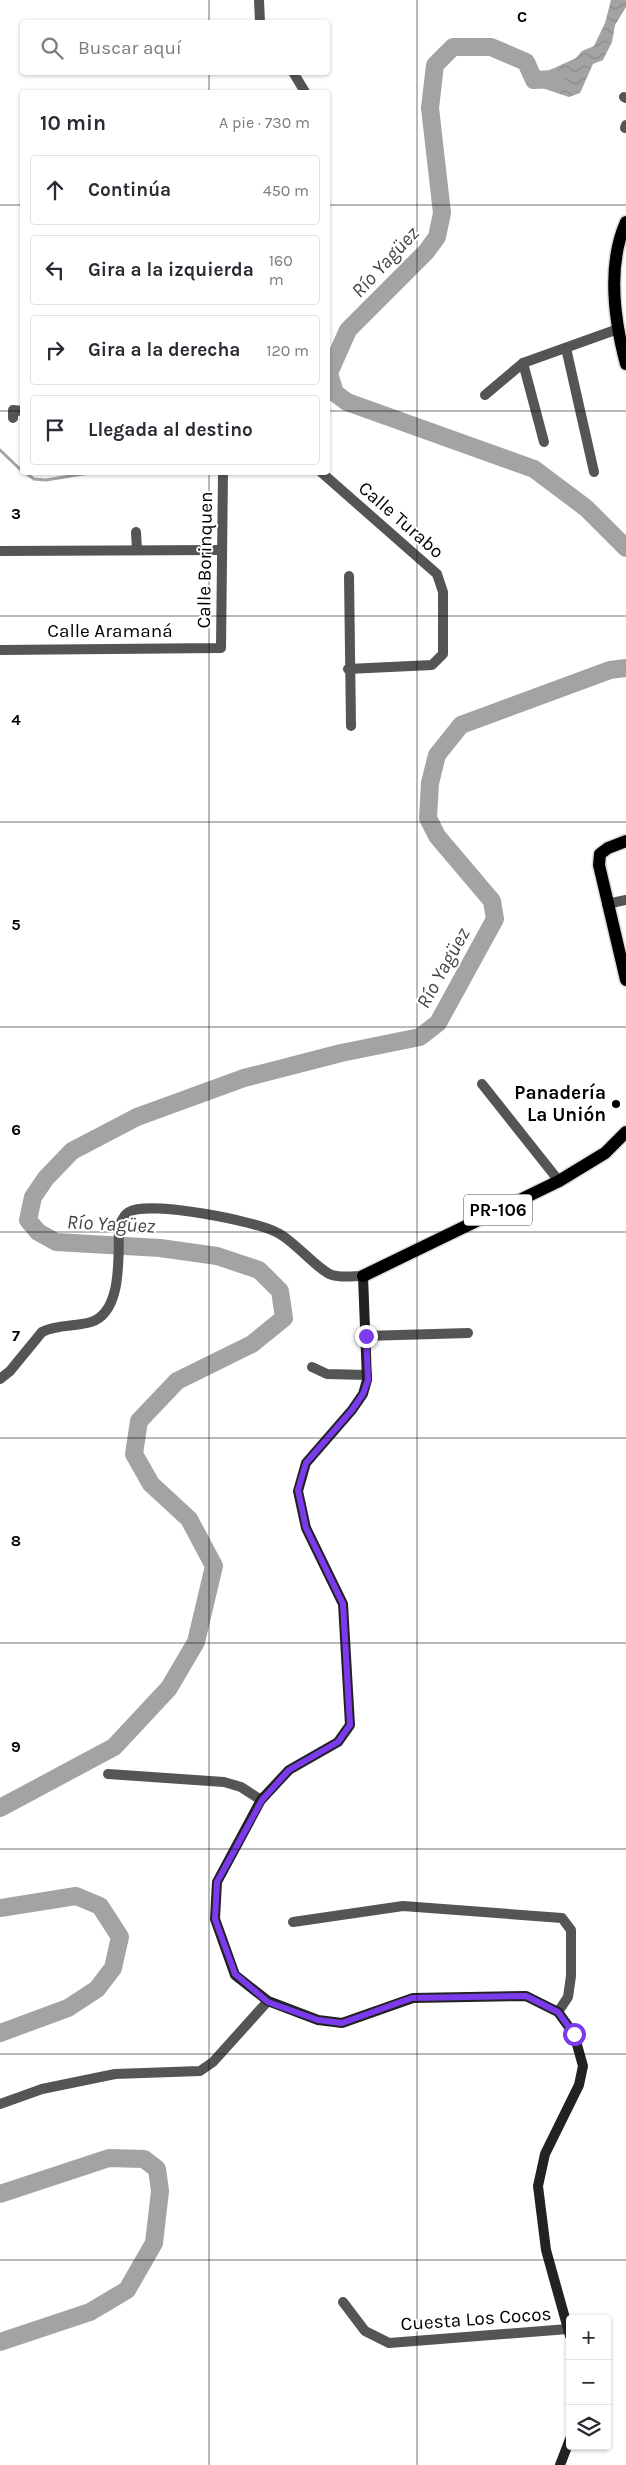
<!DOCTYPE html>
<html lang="es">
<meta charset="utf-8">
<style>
:root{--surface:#fff;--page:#f7f7f7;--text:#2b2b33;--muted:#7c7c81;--line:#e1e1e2}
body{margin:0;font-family:Karla,sans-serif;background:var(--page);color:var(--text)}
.controls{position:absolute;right:15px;bottom:15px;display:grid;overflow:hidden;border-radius:5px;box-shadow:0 1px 4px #0004}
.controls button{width:45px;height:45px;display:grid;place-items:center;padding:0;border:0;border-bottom:1px solid var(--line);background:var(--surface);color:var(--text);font:25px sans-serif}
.stop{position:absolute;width:15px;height:15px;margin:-11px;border:4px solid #7c3aed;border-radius:50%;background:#fff}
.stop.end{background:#7c3aed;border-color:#fff;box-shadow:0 1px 5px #0008}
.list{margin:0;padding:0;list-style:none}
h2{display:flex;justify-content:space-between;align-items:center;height:65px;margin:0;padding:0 20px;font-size:21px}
h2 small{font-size:16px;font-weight:400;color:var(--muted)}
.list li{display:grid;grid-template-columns:32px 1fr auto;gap:15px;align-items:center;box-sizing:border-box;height:70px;margin:0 10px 10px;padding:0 10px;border:1px solid var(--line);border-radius:5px}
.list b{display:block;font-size:19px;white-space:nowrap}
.list em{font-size:16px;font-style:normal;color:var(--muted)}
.icon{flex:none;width:28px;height:28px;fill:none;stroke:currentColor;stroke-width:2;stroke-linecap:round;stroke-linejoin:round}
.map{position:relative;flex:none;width:626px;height:2465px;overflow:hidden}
.search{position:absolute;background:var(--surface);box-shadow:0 1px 4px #0004;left:20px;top:20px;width:310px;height:55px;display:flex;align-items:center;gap:12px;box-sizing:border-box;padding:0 18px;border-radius:5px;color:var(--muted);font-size:19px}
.panel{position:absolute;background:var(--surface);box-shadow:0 1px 4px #0004;left:20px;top:90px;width:310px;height:385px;border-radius:5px}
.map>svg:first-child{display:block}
.water{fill:url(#water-waves)}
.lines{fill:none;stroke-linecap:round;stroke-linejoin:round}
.stream{stroke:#a3a3a3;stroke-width:3}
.river{stroke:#a3a3a3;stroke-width:18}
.primary-casing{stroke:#dbdbdb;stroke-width:15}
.street{stroke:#555;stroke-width:10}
.secondary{stroke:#222;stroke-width:10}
.primary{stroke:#000;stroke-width:12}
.route{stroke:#7c3aed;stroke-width:6}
.grid{fill:none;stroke:#000;stroke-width:1;stroke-opacity:0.55}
.poi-dot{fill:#000;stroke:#fff;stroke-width:2}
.labels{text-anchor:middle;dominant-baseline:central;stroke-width:4;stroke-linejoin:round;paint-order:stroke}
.shield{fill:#fff;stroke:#4c4c4c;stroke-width:1}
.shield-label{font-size:18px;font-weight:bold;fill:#000}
.street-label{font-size:19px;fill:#000;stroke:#fff}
.poi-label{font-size:19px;font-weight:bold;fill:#000;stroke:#fff;text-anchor:end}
.water-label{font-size:20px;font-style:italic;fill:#444;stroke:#fff}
.grid-label{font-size:16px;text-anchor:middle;font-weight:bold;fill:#000;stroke:#fff;stroke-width:4;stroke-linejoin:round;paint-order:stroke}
</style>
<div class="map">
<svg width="626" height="2465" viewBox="0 0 626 2465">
<defs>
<pattern id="water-waves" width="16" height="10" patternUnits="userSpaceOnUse" patternTransform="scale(1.25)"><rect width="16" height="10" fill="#a3a3a3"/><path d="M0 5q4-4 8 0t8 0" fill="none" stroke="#8b8b8b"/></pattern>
</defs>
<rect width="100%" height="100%" fill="#fff"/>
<path class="water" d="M611,0H626V7L615,25L612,42L603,60L593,64L580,93L569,97L536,86L534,80L539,75L576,58L582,51L594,46L605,23Z"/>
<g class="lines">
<g class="stream">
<path d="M328,374L329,373"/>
<path d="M0,450L22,471"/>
<path d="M24,472L34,479L46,480L95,472"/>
</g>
<g class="river">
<path d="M555,79L534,80L526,62L491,47H453L435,65L430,108L442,213L437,237L426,252L348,330L329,373L335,393L347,402L534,469L586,508L626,548"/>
<path d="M0,1808L114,1747L169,1688L196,1642L214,1566L189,1519L151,1484L134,1454L139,1421L177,1381L252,1344L284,1318L280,1291L259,1270L217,1256L160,1248L56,1242L38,1232L28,1220L33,1197L46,1178L72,1151L137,1117L244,1078L341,1053L420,1037L438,1023L495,919L492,901L437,836L428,818L430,783L437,755L461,725L610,670L626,668"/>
<path d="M0,1908L76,1896L100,1906L120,1937L113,1968L97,1989L68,2008L0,2033"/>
<path d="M0,2194L109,2158L144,2159L157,2169L160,2191L154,2243L127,2290L90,2312L0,2342"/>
</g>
<g class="primary-casing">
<g id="primary">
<path d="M626,222C607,265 614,319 626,364"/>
<path d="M626,841L608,848L600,854L599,865L626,980"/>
<path d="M363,1276L559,1181L605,1153L626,1132"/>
</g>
</g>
<g class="street">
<path d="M259,0L260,22"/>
<path d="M293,72L305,92"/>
<path d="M624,97L626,98"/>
<path d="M625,128L626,125"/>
<path d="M566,348L594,472"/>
<path d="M523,363L544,442"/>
<path d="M485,395L523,363L618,329"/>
<path d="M13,418V410L22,411"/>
<path d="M321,472L437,574L443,592V654L432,665L348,669"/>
<path d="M136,532L137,550"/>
<path d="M0,551L222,550"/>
<path d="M349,576L351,726"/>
<path d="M0,650L221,648L223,472"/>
<path d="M607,904L626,900"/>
<path d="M482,1084L559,1181"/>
<path d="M365,1336L468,1333"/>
<path d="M312,1367L327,1374L367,1375"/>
<path d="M0,1379L10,1371L42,1332C57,1324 75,1327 91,1322C123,1312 118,1255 119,1227C121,1222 123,1215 129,1212C148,1200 257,1221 278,1233C293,1240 319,1271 332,1275C341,1278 354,1276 363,1276"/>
<path d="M108,1774L224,1782L241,1787L261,1800"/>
<path d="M293,1922L403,1906L562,1918L571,1930V1976L568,1997L558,2012"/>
<path d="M0,2104L42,2089L115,2074L200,2071L213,2062L268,2001"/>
<path d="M343,2302L365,2331L389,2343L568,2329"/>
</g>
<g class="secondary">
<path d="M363,1276L367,1380L363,1394L352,1410L306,1463L298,1491L306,1528L343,1604L350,1725L338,1742L289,1770L261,1800L217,1882L215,1919L235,1975L268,2001L318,2020L342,2023L413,1998L526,1996L558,2012L574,2034L583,2066L579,2085L545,2154L538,2186L546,2250L570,2336"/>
<path d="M560,2465L570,2439"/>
</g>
<use href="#primary" class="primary"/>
</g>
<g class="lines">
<path class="route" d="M366,1336L368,1380L363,1394L352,1410L306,1463L298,1490L306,1528L343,1604L350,1725L338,1742L289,1770L262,1800L217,1882L215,1919L235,1974L268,2002L318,2020L342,2023L412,1998L526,1996L558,2012L574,2034"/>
</g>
<path class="grid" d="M209,0V22M417,0V2465M209,72V92M0,205H22M328,205H626M0,411H22M328,411H626M209,472V2465M0,616H626M0,822H626M0,1027H626M0,1232H626M0,1438H626M0,1643H626M0,1849H626M0,2054H626M0,2260H626"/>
<circle class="poi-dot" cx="616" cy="1104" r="5"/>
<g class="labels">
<rect class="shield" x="464" y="1194.5" width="68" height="31" rx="4"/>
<g class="shield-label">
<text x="498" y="1210">PR-106</text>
</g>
<g class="street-label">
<text transform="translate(401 520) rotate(41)">Calle Turabo</text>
<text transform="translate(205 560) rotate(-89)">Calle Borinquen</text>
<text x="110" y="631">Calle Aramaná</text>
<text transform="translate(476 2319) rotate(-4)">Cuesta Los Cocos</text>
</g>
<g class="poi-label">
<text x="606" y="1093">Panadería<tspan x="606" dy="22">La Unión</tspan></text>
</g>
<g class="water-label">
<text transform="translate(385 262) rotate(-47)">Río Yagüez</text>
<text transform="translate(443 968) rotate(-61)">Río Yagüez</text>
<text transform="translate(111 1224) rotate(3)">Río Yagüez</text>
</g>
</g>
<g class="grid-label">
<text x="522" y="22">C</text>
<text x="16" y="519">3</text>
<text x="16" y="725">4</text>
<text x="16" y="930">5</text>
<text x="16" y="1135">6</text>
<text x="16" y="1341">7</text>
<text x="16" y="1546">8</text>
<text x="16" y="1752">9</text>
</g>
</svg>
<div class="controls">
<button>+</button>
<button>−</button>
<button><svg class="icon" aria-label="layers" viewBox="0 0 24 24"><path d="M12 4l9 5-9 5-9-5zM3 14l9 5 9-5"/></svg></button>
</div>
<div class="stop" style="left:574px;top:2034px"></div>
<div class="stop end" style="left:366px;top:1336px"></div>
<div class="search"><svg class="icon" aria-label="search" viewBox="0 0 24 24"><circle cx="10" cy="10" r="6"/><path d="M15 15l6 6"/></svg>Buscar aquí</div>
<section class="panel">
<h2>10 min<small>A pie · 730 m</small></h2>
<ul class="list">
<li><svg class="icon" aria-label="ahead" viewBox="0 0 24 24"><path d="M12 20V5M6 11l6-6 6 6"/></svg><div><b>Continúa</b></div><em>450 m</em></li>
<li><svg class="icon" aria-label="left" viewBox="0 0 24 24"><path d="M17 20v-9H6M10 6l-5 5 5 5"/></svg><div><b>Gira a la izquierda</b></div><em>160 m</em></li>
<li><svg class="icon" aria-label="right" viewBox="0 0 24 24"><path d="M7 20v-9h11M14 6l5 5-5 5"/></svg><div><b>Gira a la derecha</b></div><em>120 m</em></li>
<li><svg class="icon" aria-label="arrive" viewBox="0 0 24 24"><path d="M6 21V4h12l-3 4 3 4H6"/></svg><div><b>Llegada al destino</b></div></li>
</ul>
</section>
</div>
